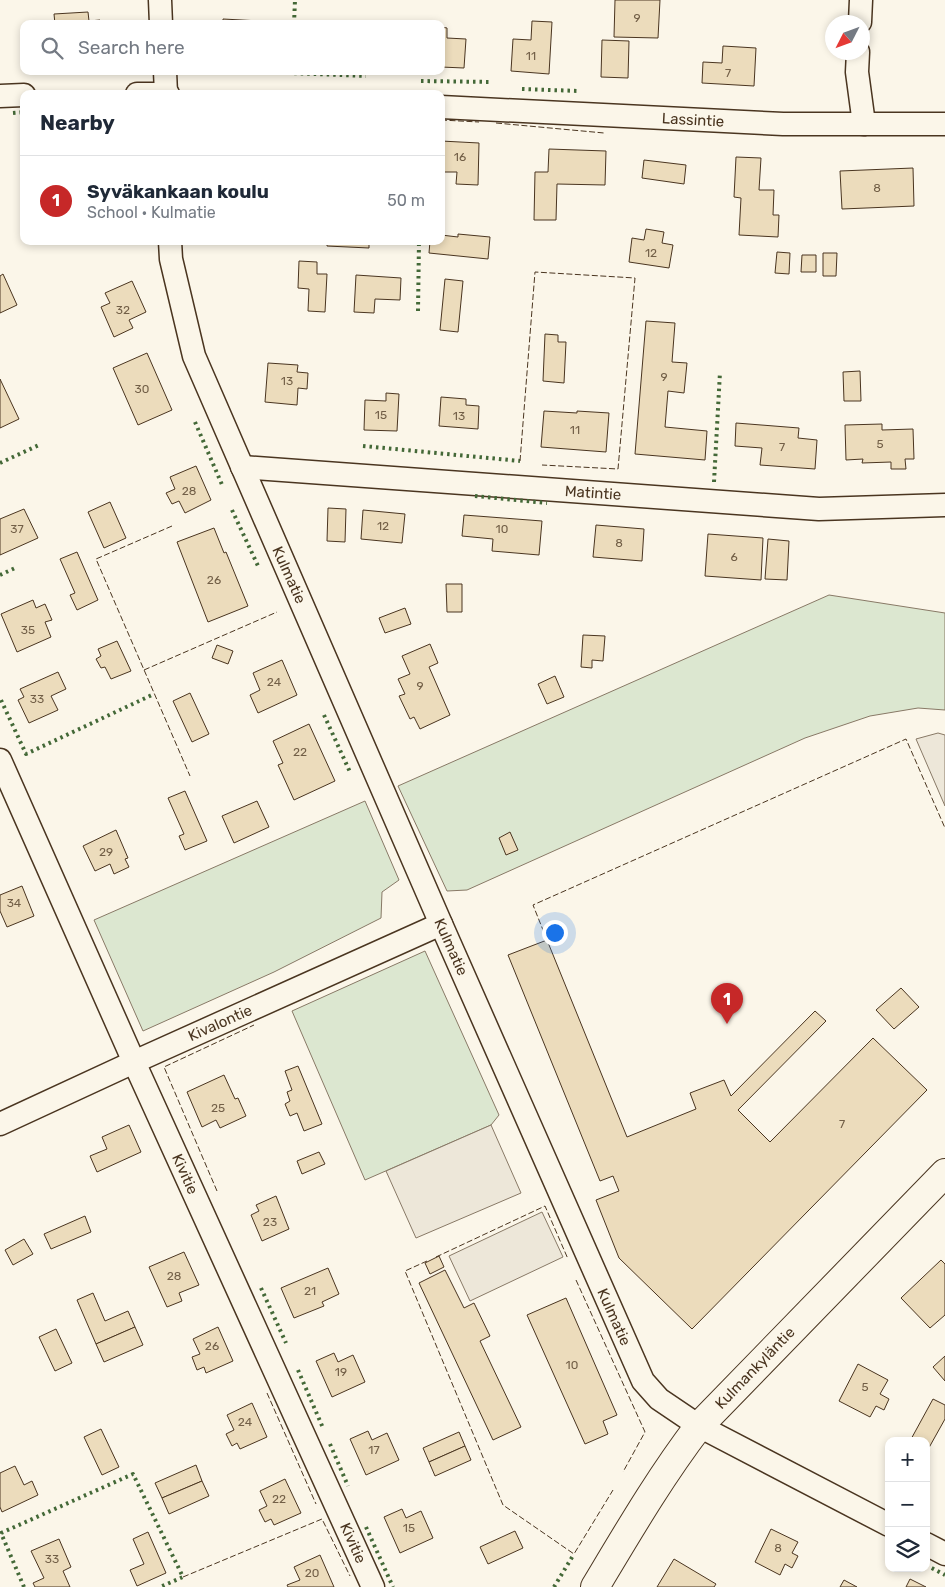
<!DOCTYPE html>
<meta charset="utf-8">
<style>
:root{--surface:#fff;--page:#f2f2f3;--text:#1f2937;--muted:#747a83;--line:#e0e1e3;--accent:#c62828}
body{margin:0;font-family:Rubik,sans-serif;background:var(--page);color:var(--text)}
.controls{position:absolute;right:15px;bottom:15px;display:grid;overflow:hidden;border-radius:10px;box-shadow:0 2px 8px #0003}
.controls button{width:45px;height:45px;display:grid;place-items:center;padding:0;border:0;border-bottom:1px solid var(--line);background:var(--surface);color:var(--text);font:25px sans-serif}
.compass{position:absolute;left:825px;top:15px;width:45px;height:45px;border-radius:50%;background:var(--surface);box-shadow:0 2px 8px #0003;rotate:228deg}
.you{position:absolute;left:554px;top:932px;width:18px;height:18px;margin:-12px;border:4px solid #fff;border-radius:50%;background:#1a73e8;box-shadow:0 0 0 8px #1a73e833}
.badge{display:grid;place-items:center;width:32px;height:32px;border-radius:50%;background:var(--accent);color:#fff;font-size:16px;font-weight:700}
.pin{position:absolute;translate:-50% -41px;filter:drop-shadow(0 1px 2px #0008)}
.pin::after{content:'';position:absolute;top:26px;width:18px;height:15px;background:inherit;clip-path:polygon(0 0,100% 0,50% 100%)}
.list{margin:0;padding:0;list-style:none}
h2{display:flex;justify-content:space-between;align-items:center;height:65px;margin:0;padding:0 20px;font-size:21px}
h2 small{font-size:16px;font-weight:400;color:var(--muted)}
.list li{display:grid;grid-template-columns:32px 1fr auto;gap:15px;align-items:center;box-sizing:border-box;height:90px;padding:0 20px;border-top:1px solid var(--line)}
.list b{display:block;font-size:19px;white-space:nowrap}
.list p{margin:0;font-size:16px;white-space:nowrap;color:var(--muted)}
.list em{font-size:16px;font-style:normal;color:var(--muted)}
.icon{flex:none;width:28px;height:28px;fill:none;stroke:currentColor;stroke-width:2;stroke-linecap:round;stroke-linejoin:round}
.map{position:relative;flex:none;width:945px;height:1587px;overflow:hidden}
.search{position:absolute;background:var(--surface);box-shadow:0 2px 8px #0003;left:20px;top:20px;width:425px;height:55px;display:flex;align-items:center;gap:12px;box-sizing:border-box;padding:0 18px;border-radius:10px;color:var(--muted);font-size:19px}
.panel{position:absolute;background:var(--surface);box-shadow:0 2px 8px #0003;left:20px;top:90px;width:425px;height:155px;border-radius:10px}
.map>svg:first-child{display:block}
.green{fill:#dce7d0;stroke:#887966}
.parking{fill:#ede7d9;stroke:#887966}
.building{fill:#ecdcbc;stroke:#4a3520}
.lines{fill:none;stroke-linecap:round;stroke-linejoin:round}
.street-casing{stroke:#4a3520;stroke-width:25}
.secondary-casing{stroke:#4a3520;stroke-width:30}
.street{stroke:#fbf6e9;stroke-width:22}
.secondary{stroke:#fbf6e9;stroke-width:28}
.hedge{stroke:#436837;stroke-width:4;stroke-dasharray:2.5 4;stroke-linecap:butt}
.fence{stroke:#4a3520;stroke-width:1;stroke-dasharray:6 2.5;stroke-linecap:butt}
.labels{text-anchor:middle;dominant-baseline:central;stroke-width:4;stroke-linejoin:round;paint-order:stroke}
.number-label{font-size:12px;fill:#725f47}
.street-label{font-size:15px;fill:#4a3520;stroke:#fbf6e9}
</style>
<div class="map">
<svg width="945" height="1587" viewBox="0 0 945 1587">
<rect width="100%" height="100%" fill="#fbf6e9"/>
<g class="green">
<path d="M829,595L945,613V710L918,708L870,716L805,738L467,890L447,891L398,786Z"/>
<path d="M365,801L399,880L382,892L381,918L274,972L143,1031L94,920Z"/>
<path d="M425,951L499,1115L491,1125L365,1180L292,1011Z"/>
</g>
<g class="parking">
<path d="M938,733L945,735V806L916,739Z"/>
<path d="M491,1125L521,1193L416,1238L386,1171Z"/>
<path d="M542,1212L563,1257L470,1301L449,1256Z"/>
</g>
<g class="building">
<path d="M615,0H660L658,38L614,37Z"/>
<path d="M88,12L89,21L100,20V24H55L54,14Z"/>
<path d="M223,19L260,21V24H212H223Z"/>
<path d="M532,21L552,22L549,74L511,71L513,39L531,40Z"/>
<path d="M441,27L447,28V38L466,39L464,68L441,67Z"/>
<path d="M602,40L629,41L628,78L601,77Z"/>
<path d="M723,46L756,48L754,86L702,83L703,62L722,63Z"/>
<path d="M441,141L479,143L478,185L456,184L457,172H441Z"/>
<path d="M549,149L606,151L605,185L557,184L556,220H534L535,172H548Z"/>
<path d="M736,157L761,158L759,190H774L773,215H779L778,237L739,235L741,198L734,197Z"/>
<path d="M644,160L686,165L684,184L642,178Z"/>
<path d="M913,168L914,206L842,209L840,171Z"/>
<path d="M646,229L664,232L662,243L673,245L669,268L629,262L632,238L644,240Z"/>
<path d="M458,234L490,237L488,259L429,253L430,241H441V235L458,237Z"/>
<path d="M327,241H369V248L327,246Z"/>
<path d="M777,252L790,253L789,274L775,273Z"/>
<path d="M823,253H837L836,276H823Z"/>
<path d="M802,255H816V272H801Z"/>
<path d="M299,261L317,262V274H327L325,312L308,311L309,289L298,288Z"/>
<path d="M3,274L17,305L0,313V276Z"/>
<path d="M356,275L401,278L400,300L375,299L374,313L354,312Z"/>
<path d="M445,279L463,281L458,332L440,330Z"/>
<path d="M132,281L146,312L129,320L133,328L114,337L101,307L110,303L105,293Z"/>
<path d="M646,321L675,323L672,362L687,363L684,393L668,391L665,427L707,431L705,460L635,454Z"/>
<path d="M545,334L558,335V342H566L564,383L543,381Z"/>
<path d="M147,353L172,410L138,425L113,368Z"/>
<path d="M268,363L298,365L297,372L308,373L307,389L298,388L297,405L265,402Z"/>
<path d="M860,371L861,401H844L843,372Z"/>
<path d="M0,379L19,419L0,428Z"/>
<path d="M386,393L399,394L397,431L364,430L365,400L386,401Z"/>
<path d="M441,397L466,399V405L479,406L478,429L439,426Z"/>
<path d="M544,411L577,413V411L609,413L606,452L541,447Z"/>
<path d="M736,423L799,428L798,438L817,440L815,469L760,465L762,448L735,446Z"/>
<path d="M882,424V430L913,429L914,459H905L906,469H891V462L862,463L863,459L846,460L845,425Z"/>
<path d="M196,466L211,500L185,513L179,501L172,504L166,493L175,489L170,477Z"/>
<path d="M110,502L126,538L104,548L88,512Z"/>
<path d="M328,508L346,509L345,542L327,541Z"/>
<path d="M24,509L38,538L0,555V519Z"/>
<path d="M363,510L405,514L402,543L361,539Z"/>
<path d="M464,515L542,521L539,555L492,551L493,539L462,536Z"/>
<path d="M596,525L644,529L642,561L593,557Z"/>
<path d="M214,528L224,553L226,552L248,606L208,622L177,542Z"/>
<path d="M708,534L763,538L761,580L705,576Z"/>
<path d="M768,539L789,541L787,580L765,579Z"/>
<path d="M77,552L98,600L77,610L70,595L75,593L60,559Z"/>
<path d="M446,584H462V612H447Z"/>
<path d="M33,600L36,608L45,604L52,620L45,622L51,637L17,652L1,614Z"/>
<path d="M405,608L411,624L385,633L379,618Z"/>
<path d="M583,635L605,636L603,661L592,660V668L581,667Z"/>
<path d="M117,641L131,671L111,679L105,667L101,668L96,659L101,656L98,649Z"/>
<path d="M430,644L438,663L429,667L450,715L420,729L414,717L410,719L399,696L405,694L398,679L410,674L402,656Z"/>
<path d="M217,645L233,651L228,664L212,658Z"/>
<path d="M282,660L297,695L258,713L250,695L260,690L253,673Z"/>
<path d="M58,672L66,689L51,696L58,710L29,723L18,700L24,697L20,689Z"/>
<path d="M555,676L564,697L547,704L538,684Z"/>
<path d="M190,693L209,734L192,742L173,701Z"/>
<path d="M309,724L335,781L294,800L278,765L283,763L273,741Z"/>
<path d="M185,791L207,841L185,850L179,836L184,834L168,798Z"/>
<path d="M257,801L269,827L234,843L222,816Z"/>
<path d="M116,830L128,858L125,859L129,867L114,874L110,864L95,871L83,846Z"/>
<path d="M510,832L518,850L506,855L499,838Z"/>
<path d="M22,886L34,916L7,927L0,911V895Z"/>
<path d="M547,940L627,1137L696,1109L690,1093L724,1080L731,1096L815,1011L826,1021L738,1110L770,1142L873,1038L927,1090L692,1329L619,1258L596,1200L619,1191L613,1176L600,1181L508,955Z"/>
<path d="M901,988L919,1007L894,1029L876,1010Z"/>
<path d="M298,1066L322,1124L304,1131L297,1113L290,1116L285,1104L290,1101L287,1092L292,1090L285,1071Z"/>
<path d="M224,1075L235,1099L238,1098L246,1116L220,1128L216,1120L202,1127L187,1092Z"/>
<path d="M129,1125L141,1152L97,1172L90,1156L107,1149L102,1137Z"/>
<path d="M319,1152L325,1164L302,1174L297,1161Z"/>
<path d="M276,1196L289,1229L262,1241L251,1215L259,1211L256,1205Z"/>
<path d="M85,1216L91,1232L51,1249L44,1234Z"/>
<path d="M24,1239L33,1254L13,1265L5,1250Z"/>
<path d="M184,1252L199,1285L179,1293L182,1301L167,1307L149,1267Z"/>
<path d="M439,1256L444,1267L430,1274L425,1263Z"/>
<path d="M941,1260L945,1264V1315L930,1328L901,1298Z"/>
<path d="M328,1268L339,1294L322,1302L324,1306L294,1318L281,1288Z"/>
<path d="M445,1270L464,1308L474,1303L490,1336L480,1341L521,1427L493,1440L419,1283Z"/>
<path d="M93,1293L105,1321L128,1311L135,1327L96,1344L77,1300Z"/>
<path d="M566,1298L617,1415L603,1421L608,1434L585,1444L527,1315Z"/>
<path d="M135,1327L143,1345L104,1362L96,1344Z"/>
<path d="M218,1327L233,1361L206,1373L204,1367L197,1370L192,1357L200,1354L193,1339Z"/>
<path d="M56,1329L72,1363L55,1371L39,1337Z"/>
<path d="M334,1353L338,1362L353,1355L365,1382L332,1397L316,1361Z"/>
<path d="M945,1356V1381L933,1367Z"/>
<path d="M858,1364L888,1380L880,1394L889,1399L884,1410L876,1406L870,1417L839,1401Z"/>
<path d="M933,1399L945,1405V1419L926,1453V1441H910Z"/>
<path d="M252,1403L267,1437L240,1449L237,1443L232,1446L226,1434L234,1430L227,1415Z"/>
<path d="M101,1429L119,1467L102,1475L84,1437Z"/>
<path d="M368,1431L372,1440L387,1433L399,1460L366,1475L350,1439Z"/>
<path d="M459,1432L465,1446L429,1462L423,1448Z"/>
<path d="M465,1446L471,1460L435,1476L429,1462Z"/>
<path d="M196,1465L202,1481L162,1498L155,1483Z"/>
<path d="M15,1466L24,1485L32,1481L38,1495L2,1512L0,1507V1473Z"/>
<path d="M285,1479L301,1513L274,1525L271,1519L265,1522L259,1510L267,1506L260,1491Z"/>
<path d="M202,1481L209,1496L169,1514L162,1498Z"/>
<path d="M402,1509L406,1518L421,1511L433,1538L400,1553L384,1517Z"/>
<path d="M771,1529L798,1542L792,1553L798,1556L792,1568L785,1564L780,1575L755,1562Z"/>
<path d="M515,1531L523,1548L488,1564L480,1547Z"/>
<path d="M148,1532L166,1573L137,1586L130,1570L144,1564L133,1539Z"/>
<path d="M59,1539L71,1567L63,1571L70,1587H35L33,1583L44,1578L31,1551Z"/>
<path d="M320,1555L334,1587H288L287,1585L300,1580L294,1567Z"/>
<path d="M674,1559L716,1584L714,1587H657Z"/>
<path d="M910,1579L926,1587H906Z"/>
<path d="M844,1580L857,1587H840Z"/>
</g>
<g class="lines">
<g class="street-casing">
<g id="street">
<path d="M160,0L161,24"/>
<path d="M860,22L861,0"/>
<path d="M858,52L857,72L864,124"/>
<path d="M165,71L166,94"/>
<path d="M137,94H168"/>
<path d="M0,96L24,95"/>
<path d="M441,107L783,124H945"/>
<path d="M170,241L171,259L194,356L441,924L643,1381L659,1399L699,1426L889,1525"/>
<path d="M242,467L819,509L945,505"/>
<path d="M0,760L134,1062L373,1587"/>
<path d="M0,1124L134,1062L441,924"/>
<path d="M926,1544L945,1554"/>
</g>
</g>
<g class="secondary-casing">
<path id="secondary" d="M595,1587C628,1532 660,1477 699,1426L945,1173"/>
</g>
<use href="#street" class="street"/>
<use href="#secondary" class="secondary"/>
<g class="hedge">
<path d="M294,24L295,0"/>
<path d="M256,71L290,73"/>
<path d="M291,71L290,73L366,76"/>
<path d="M421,81L491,82"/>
<path d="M522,89L579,91"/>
<path d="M13,113L24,112"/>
<path d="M418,311L419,241"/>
<path d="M195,422L223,487"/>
<path d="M363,446L520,461"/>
<path d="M0,463L39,445"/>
<path d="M714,482L720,372"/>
<path d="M475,496L547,503"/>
<path d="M232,510L259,568"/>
<path d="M0,575L15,568"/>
<path d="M1,700L26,754L154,694"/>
<path d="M324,715L350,772"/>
<path d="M261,1288L286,1343"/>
<path d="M298,1370L323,1428"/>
<path d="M330,1444L348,1486"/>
<path d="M366,1527L393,1587"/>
<path d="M926,1565L945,1575"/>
<path d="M24,1587L1,1533L133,1474L183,1577L160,1587"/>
<path d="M554,1587L574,1554"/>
</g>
<g class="fence">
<path d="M441,120L479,122"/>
<path d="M496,123L604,133"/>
<path d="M520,461L535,272L635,278L618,469L542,465"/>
<path d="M172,526L96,559L190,776"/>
<path d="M144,670L277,612"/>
<path d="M547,940L533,905L906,739L945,828"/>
<path d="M217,1191L164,1067L254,1025"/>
<path d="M436,1257L545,1206L568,1259"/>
<path d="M427,1261L405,1271L503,1505L574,1554L613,1490"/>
<path d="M576,1280L645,1432L623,1472"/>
<path d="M267,1393L316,1504"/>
<path d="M183,1577L322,1519L350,1576"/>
</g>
</g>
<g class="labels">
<g class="number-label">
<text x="637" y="18">9</text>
<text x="531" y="56">11</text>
<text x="728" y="73">7</text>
<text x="460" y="157">16</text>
<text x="877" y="188">8</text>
<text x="651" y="253">12</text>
<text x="123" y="310">32</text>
<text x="664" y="377">9</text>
<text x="287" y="381">13</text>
<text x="142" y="389">30</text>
<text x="381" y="415">15</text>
<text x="459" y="416">13</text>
<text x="575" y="430">11</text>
<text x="880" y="444">5</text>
<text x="782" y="447">7</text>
<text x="189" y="491">28</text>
<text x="383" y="526">12</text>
<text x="17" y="529">37</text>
<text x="502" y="529">10</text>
<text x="619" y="543">8</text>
<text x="734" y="557">6</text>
<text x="214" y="580">26</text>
<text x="28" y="630">35</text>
<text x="274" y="682">24</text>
<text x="420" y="686">9</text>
<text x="37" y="699">33</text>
<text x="300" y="752">22</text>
<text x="106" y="852">29</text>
<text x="14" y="903">34</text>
<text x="218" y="1108">25</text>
<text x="842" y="1124">7</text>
<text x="270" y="1222">23</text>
<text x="174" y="1276">28</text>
<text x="310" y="1291">21</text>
<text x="212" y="1346">26</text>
<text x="572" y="1365">10</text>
<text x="341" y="1372">19</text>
<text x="865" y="1387">5</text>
<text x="245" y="1422">24</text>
<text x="374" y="1450">17</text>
<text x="279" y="1499">22</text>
<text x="409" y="1528">15</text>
<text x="778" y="1548">8</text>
<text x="52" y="1559">33</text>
<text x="312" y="1573">20</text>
</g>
<g class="street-label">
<text transform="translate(693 120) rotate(3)">Lassintie</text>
<text transform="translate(593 493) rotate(4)">Matintie</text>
<text transform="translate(289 575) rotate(66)">Kulmatie</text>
<text transform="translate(451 947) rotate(66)">Kulmatie</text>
<text transform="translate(220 1023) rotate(-24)">Kivalontie</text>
<text transform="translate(185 1174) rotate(66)">Kivitie</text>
<text transform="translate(614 1317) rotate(66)">Kulmatie</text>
<text transform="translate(755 1368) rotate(-46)">Kulmankyläntie</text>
<text transform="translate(353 1543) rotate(66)">Kivitie</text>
</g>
</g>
</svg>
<div class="controls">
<button>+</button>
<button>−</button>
<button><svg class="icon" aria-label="layers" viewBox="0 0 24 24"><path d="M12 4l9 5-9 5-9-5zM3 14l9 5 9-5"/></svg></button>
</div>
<svg class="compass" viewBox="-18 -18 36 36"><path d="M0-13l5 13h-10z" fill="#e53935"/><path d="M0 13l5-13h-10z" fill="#747a83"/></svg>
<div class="you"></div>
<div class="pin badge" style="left:727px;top:1024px">1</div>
<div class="search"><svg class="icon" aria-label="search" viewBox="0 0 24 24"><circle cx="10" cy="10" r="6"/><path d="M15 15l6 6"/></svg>Search here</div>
<section class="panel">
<h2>Nearby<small></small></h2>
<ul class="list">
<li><span class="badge">1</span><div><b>Syväkankaan koulu</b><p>School · Kulmatie</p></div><em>50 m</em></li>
</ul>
</section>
</div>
